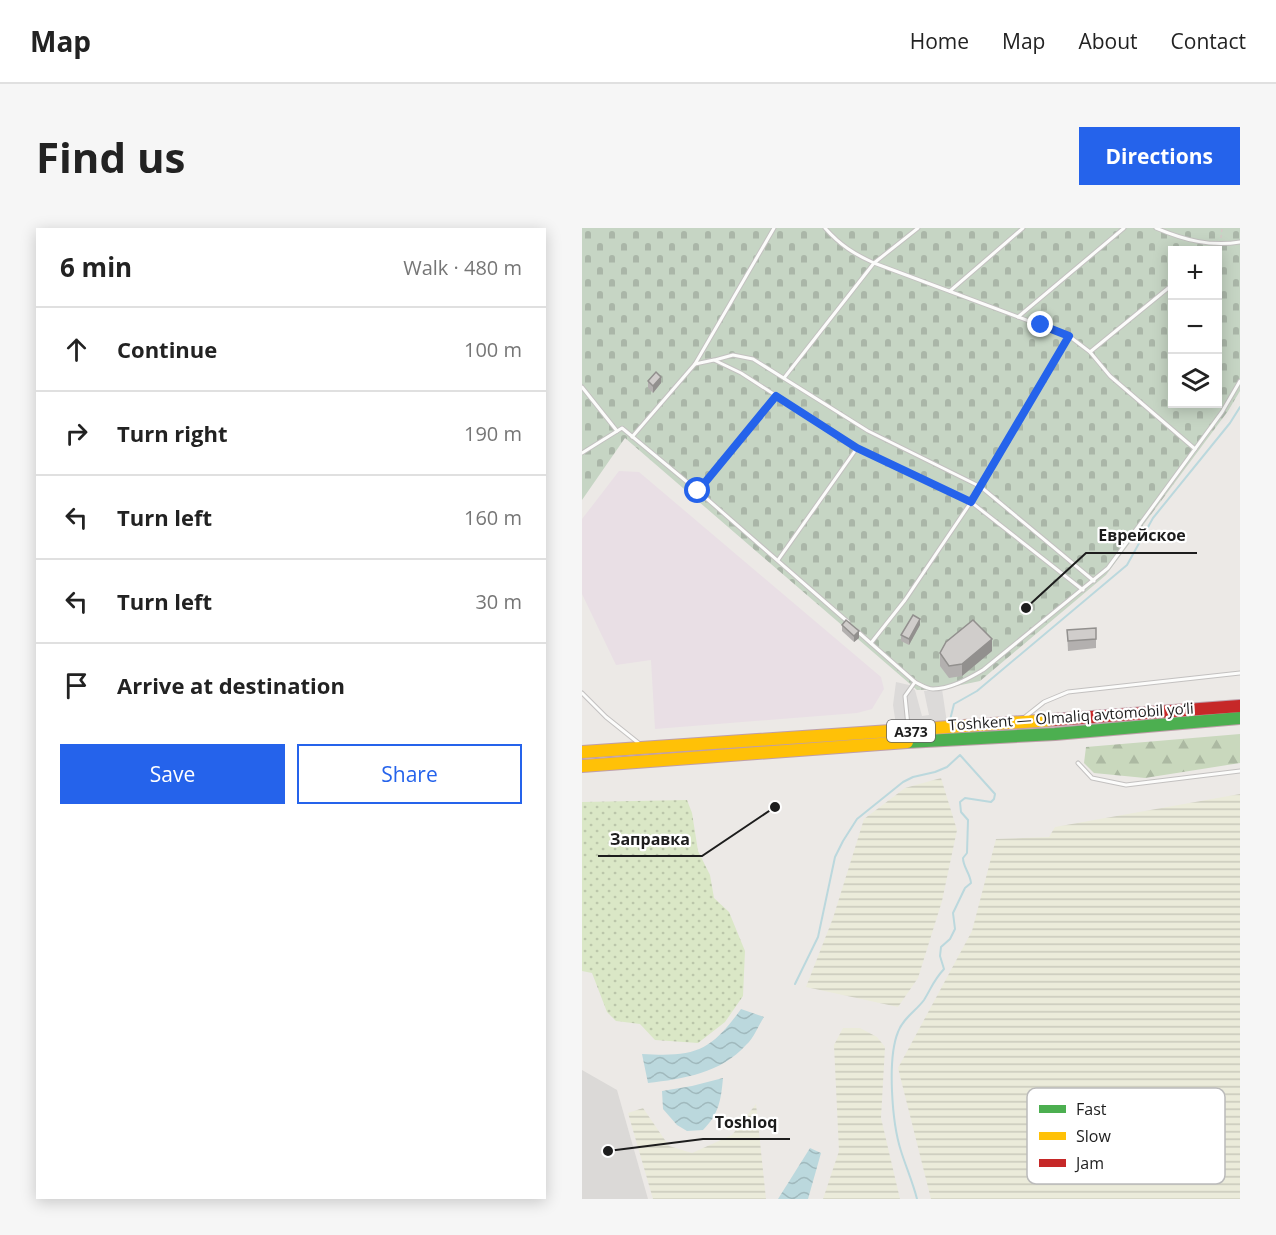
<!DOCTYPE html>
<meta charset="utf-8">
<style>
:root{--surface:#fff;--page:#f6f6f6;--text:#222;--muted:#767676;--line:#e0e0e0;--accent:#2563eb}
body{margin:0;font-family:"Open Sans",sans-serif;background:var(--page);color:var(--text)}
.controls{position:absolute;right:18px;top:18px;display:grid;overflow:hidden;border-radius:0px;box-shadow:0 3px 15px #0003}
.controls button{width:54px;height:54px;display:grid;place-items:center;padding:0;border:0;border-bottom:2px solid var(--line);background:var(--surface);color:var(--text);font:30px sans-serif}
.stop{position:absolute;width:18px;height:18px;margin:-14px;border:4px solid #2563eb;border-radius:50%;background:#fff}
.stop.end{background:#2563eb;border-color:#fff;box-shadow:0 2px 6px #0008}
.list{margin:0;padding:0;list-style:none}
h2{display:flex;justify-content:space-between;align-items:center;height:78px;margin:0;padding:0 24px;font-size:26px}
h2 small{font-size:20px;font-weight:400;color:var(--muted)}
.list li{display:grid;grid-template-columns:39px 1fr auto;gap:18px;align-items:center;box-sizing:border-box;height:84px;padding:0 24px;border-top:2px solid var(--line)}
.list b{display:block;font-size:22px;white-space:nowrap}
.list em{font-size:20px;font-style:normal;color:var(--muted)}
.actions{display:flex;gap:12px;padding:18px 24px}
.actions a{flex:1;padding:14px 0;border:2px solid var(--accent);border-radius:0px;text-align:center;font-size:21px;color:var(--accent)}
.actions .main{background:var(--accent);color:#fff}
.icon{flex:none;width:33px;height:33px;fill:none;stroke:currentColor;stroke-width:2;stroke-linecap:round;stroke-linejoin:round}
.map{position:relative;flex:none;width:658px;height:971px;overflow:hidden;border-radius:0px}
header{display:flex;align-items:center;gap:36px;box-sizing:border-box;height:84px;padding:0 30px;background:var(--surface);border-bottom:2px solid var(--line)}
header strong{font-size:28px}
nav{display:flex;gap:33px;margin-inline-start:auto;font-size:21px}
.intro{display:flex;align-items:center;justify-content:space-between;box-sizing:border-box;height:144px;padding:0 36px}
h1{margin:0;font-size:42px}
.button{padding:15px 27px;border-radius:0px;background:var(--accent);color:#fff;font-size:21px;font-weight:700}
main{display:flex;gap:36px;padding:0 36px}
aside{flex:1;background:var(--surface);border-radius:0px;box-shadow:0 3px 15px #0003}
.map>svg:first-child{display:block}
.residential{fill:#dbd9d7}
.industrial{fill:#e9dfe5}
.farmland{fill:url(#farmland-rules)}
.grass{fill:url(#grass-dots)}
.forest{fill:url(#forest-firs)}
.cemetery{fill:url(#cemetery-stones);fill-rule:evenodd}
.parking{fill:#dcdad9}
.water{fill:url(#water-waves)}
.lines{fill:none;stroke-linecap:round;stroke-linejoin:round}
.stream{stroke:#bbd8dd;stroke-width:2}
.lane-casing{stroke:#c3c1c0;stroke-width:5}
.fast-casing{stroke:#bf9faa;stroke-width:14}
.slow-casing{stroke:#bf9faa;stroke-width:14}
.jam-casing{stroke:#bf9faa;stroke-width:14}
.path{stroke:#d5c7c6;stroke-width:1.5;stroke-dasharray:3 3;stroke-linecap:butt}
.lane{stroke:#fcfcfb;stroke-width:3}
.fast{stroke:#4caf50;stroke-width:12}
.slow{stroke:#ffc107;stroke-width:12}
.jam{stroke:#c62828;stroke-width:12}
.wall{fill:#b3b0af}
.shaded-wall{fill:#92908e}
.building{fill:#d0cdcb;stroke:#92908e;stroke-width:1.5}
.route{stroke:#2563eb;stroke-width:8}
.labels{text-anchor:middle;dominant-baseline:central;stroke-width:4.5;stroke-linejoin:round;paint-order:stroke}
.shield{fill:#fff;stroke:#616161;stroke-width:1.5}
.shield-label{font-size:14px;font-weight:bold;fill:#1d1d1d}
.street-label{font-size:15px;fill:#1d1d1d;stroke:#fff}
.key{fill:#fff;stroke:#bbb;stroke-width:1.5}
.key-label{font-size:16px;fill:#1d1d1d}
.leader{fill:none;stroke:#1d1d1d;stroke-width:2}
.callout-dot{fill:#1d1d1d;stroke:#fff;stroke-width:2}
.callout-label{font-size:16px;text-anchor:middle;font-weight:bold;fill:#1d1d1d;stroke:#fff;stroke-width:4.5;stroke-linejoin:round;paint-order:stroke}
</style>
<header>
<strong>Map</strong>
<nav><a>Home</a><a>Map</a><a>About</a><a>Contact</a></nav>
</header>
<div class="intro"><h1>Find us</h1><a class="button">Directions</a></div>
<main>
<aside>
<h2>6 min<small>Walk · 480 m</small></h2>
<ul class="list">
<li><svg class="icon" aria-label="ahead" viewBox="0 0 24 24"><path d="M12 20V5M6 11l6-6 6 6"/></svg><div><b>Continue</b></div><em>100 m</em></li>
<li><svg class="icon" aria-label="right" viewBox="0 0 24 24"><path d="M7 20v-9h11M14 6l5 5-5 5"/></svg><div><b>Turn right</b></div><em>190 m</em></li>
<li><svg class="icon" aria-label="left" viewBox="0 0 24 24"><path d="M17 20v-9H6M10 6l-5 5 5 5"/></svg><div><b>Turn left</b></div><em>160 m</em></li>
<li><svg class="icon" aria-label="left" viewBox="0 0 24 24"><path d="M17 20v-9H6M10 6l-5 5 5 5"/></svg><div><b>Turn left</b></div><em>30 m</em></li>
<li><svg class="icon" aria-label="arrive" viewBox="0 0 24 24"><path d="M6 21V4h12l-3 4 3 4H6"/></svg><div><b>Arrive at destination</b></div></li>
</ul>
<div class="actions"><a class="main">Save</a><a>Share</a></div>
</aside>
<div class="map">
<svg width="658" height="971" viewBox="0 0 658 971">
<defs>
<pattern id="farmland-rules" width="6" height="5" patternUnits="userSpaceOnUse" patternTransform="scale(1.5)"><rect width="6" height="5" fill="#ebebda"/><path d="M0 2.5h6" fill="none" stroke="#c9c9bb"/></pattern>
<pattern id="grass-dots" width="8" height="8" patternUnits="userSpaceOnUse" patternTransform="scale(1.5)"><rect width="8" height="8" fill="#dae7c6"/><path d="M2 2h.1M6 6h.1" fill="none" stroke="#bbc6aa" stroke-width="1.8" stroke-linecap="round"/></pattern>
<pattern id="forest-firs" width="22" height="20" patternUnits="userSpaceOnUse" patternTransform="scale(1.5)"><rect width="22" height="20" fill="#c9d8bd"/><path d="M5 1l3.5 6h-7zM16 11l3.5 6h-7z" fill="#acb9a2"/></pattern>
<pattern id="cemetery-stones" width="16" height="16" patternUnits="userSpaceOnUse" patternTransform="scale(1.5)"><rect width="16" height="16" fill="#c6d5c4"/><path d="M2 7V4a2 2 0 0 1 4 0v3zM10 15v-3a2 2 0 0 1 4 0v3z" fill="#aab6a8"/></pattern>
<pattern id="water-waves" width="16" height="10" patternUnits="userSpaceOnUse" patternTransform="scale(1.5)"><rect width="16" height="10" fill="#bbd8dd"/><path d="M0 5q4-4 8 0t8 0" fill="none" stroke="#a0b9bd"/></pattern>
</defs>
<rect width="100%" height="100%" fill="#ece9e6"/>
<path class="residential" d="M0,842L35,862L66,971H0Z"/>
<path class="industrial" d="M37,243L57,244L299,449L302,461L290,481L275,485L73,501L69,432L34,437L0,366V291Z"/>
<g class="farmland">
<path d="M359,550L375,602L360,673L336,750L316,779L224,759L251,690L282,591L323,560Z"/>
<path d="M658,566V971H349L316,840L390,703L414,611L467,609L473,599Z"/>
<path d="M261,800H278L295,809L303,819L299,890L318,971H241L257,923L252,817Z"/>
<path d="M174,876L184,971H71L46,885L61,880L87,918L110,925L150,907Z"/>
</g>
<path class="grass" d="M105,572L110,585L116,623L128,647L132,670L147,684L163,723L161,768L143,794L116,815L73,812L58,796L34,793L25,784L10,745L0,743V574Z"/>
<path class="forest" d="M658,506V535L563,550L512,545L502,535L504,519Z"/>
<path class="cemetery" d="M0,0H658V163L646,183L524,347L398,453L360,461L335,462L43,210L0,272ZM590,22H636V176H590Z"/>
<path class="parking" d="M314,454L327,457L333,462L340,488L347,487L342,463L360,461L365,495L314,497L311,477Z"/>
<g class="water">
<path d="M159,781L182,789C176,798 172,810 164,817C139,845 101,851 66,855L60,826C113,829 128,824 159,781Z"/>
<path d="M141,850C139,872 137,886 121,902L105,903L95,897L81,881L80,863L110,858Z"/>
<path d="M228,920L239,925L226,971H196Z"/>
</g>
<g class="lines">
<g class="stream">
<path d="M368,492L372,476L395,463L545,337L571,290L648,195L658,179"/>
<path d="M213,756L236,709L253,629L261,613L275,591L321,554L331,549L353,544L365,539L378,527L413,566L412,571L409,574L383,570L378,574L379,584L386,592L385,625L381,630C381,639 388,645 389,655L383,660L371,685L373,701L368,711L359,719L358,728L362,741C351,753 350,759 342,772C334,783 321,790 316,804C305,831 310,895 319,923C324,939 331,955 335,971"/>
</g>
<g class="lane-casing">
<g id="lane">
<path d="M243,0C258,17 272,26 292,35L487,108L508,124L528,148L613,221"/>
<path d="M574,0C602,12 629,19 658,14"/>
<path d="M368,63L441,0"/>
<path d="M436,89L542,0"/>
<path d="M508,124L590,57"/>
<path d="M133,132L151,127L171,131L286,203L399,259L512,353"/>
<path d="M113,136L132,132L159,145L275,220L389,274L501,362"/>
<path d="M202,150L292,35L336,0"/>
<path d="M0,159L35,203"/>
<path d="M50,209L113,136L192,0"/>
<path d="M0,225L40,200L116,263L266,394"/>
<path d="M399,259L487,108"/>
<path d="M116,263L193,168"/>
<path d="M196,332L275,220"/>
<path d="M275,403L333,454C339,457 345,461 351,461C369,461 387,450 401,442L526,340L640,184L658,153"/>
<path d="M289,415L323,372L389,274"/>
<path d="M0,465L24,489L59,517"/>
<path d="M443,489L462,474L486,464L658,445"/>
<path d="M326,498L323,468L333,454"/>
<path d="M496,535L510,550L544,557L658,543"/>
</g>
</g>
<g class="fast-casing">
<path id="fast" d="M325,514L473,506L658,490"/>
</g>
<g class="slow-casing">
<g id="slow">
<path d="M0,524L470,492"/>
<path d="M0,538L325,514"/>
</g>
</g>
<g class="jam-casing">
<path id="jam" d="M470,492L658,478"/>
</g>
<path class="path" d="M639,10L640,0"/>
<use href="#lane" class="lane"/>
<use href="#fast" class="fast"/>
<use href="#slow" class="slow"/>
<use href="#jam" class="jam"/>
</g>
<g class="wall">
<path d="M66,153L79,155L71,165L66,160Z"/>
<path d="M260,397L277,410L272,414L260,403Z"/>
<path d="M338,397L327,417L319,413V407Z"/>
<path d="M485,402L514,411V420L486,423Z"/>
<path d="M410,423L380,448L367,450L358,438V425Z"/>
</g>
<g class="shaded-wall">
<path d="M79,149V155L71,165V158Z"/>
<path d="M338,391V397L327,417V411Z"/>
<path d="M277,403V410L272,414V408Z"/>
<path d="M410,411V423L380,448V436Z"/>
</g>
<g class="building">
<path d="M74,144L79,149L71,158L66,153Z"/>
<path d="M331,387L338,391L327,411L319,407Z"/>
<path d="M264,392L277,403L272,408L260,397Z"/>
<path d="M391,392L410,411L380,436L367,438L358,425L364,414Z"/>
<path d="M514,400V411L486,413L485,402Z"/>
</g>
<g class="lines">
<path class="route" d="M116,263L194,168L275,220L389,274L487,108L459,97"/>
</g>
<g class="labels">
<rect class="shield" x="305" y="492" width="48" height="22" rx="4.5"/>
<g class="shield-label">
<text x="329" y="503">A373</text>
</g>
<g class="street-label">
<text transform="translate(489 488) rotate(-4)">Toshkent — Olmaliq avtomobil yo‘li</text>
</g>
</g>
<rect x="445" y="860" width="198" height="96" rx="9" class="key"/>
<rect x="457" y="877" width="27" height="8" fill="#4caf50"/>
<rect x="457" y="904" width="27" height="8" fill="#ffc107"/>
<rect x="457" y="931" width="27" height="8" fill="#c62828"/>
<g class="key-label">
<text x="494" y="887">Fast</text>
<text x="494" y="914">Slow</text>
<text x="494" y="941">Jam</text>
</g>
<path class="leader" d="M444 380L504 325H615M193 579L120 628H16M26 923L121 911H208"/>
<g class="callout-dot">
<circle cx="444" cy="380" r="6"/>
<circle cx="193" cy="579" r="6"/>
<circle cx="26" cy="923" r="6"/>
</g>
<g class="callout-label">
<text x="560" y="313">Еврейское</text>
<text x="68" y="617">Заправка</text>
<text x="164" y="900">Toshloq</text>
</g>
</svg>
<div class="controls">
<button>+</button>
<button>−</button>
<button><svg class="icon" aria-label="layers" viewBox="0 0 24 24"><path d="M12 4l9 5-9 5-9-5zM3 14l9 5 9-5"/></svg></button>
</div>
<div class="stop" style="left:116px;top:263px"></div>
<div class="stop end" style="left:459px;top:97px"></div>
</div>
</main>
